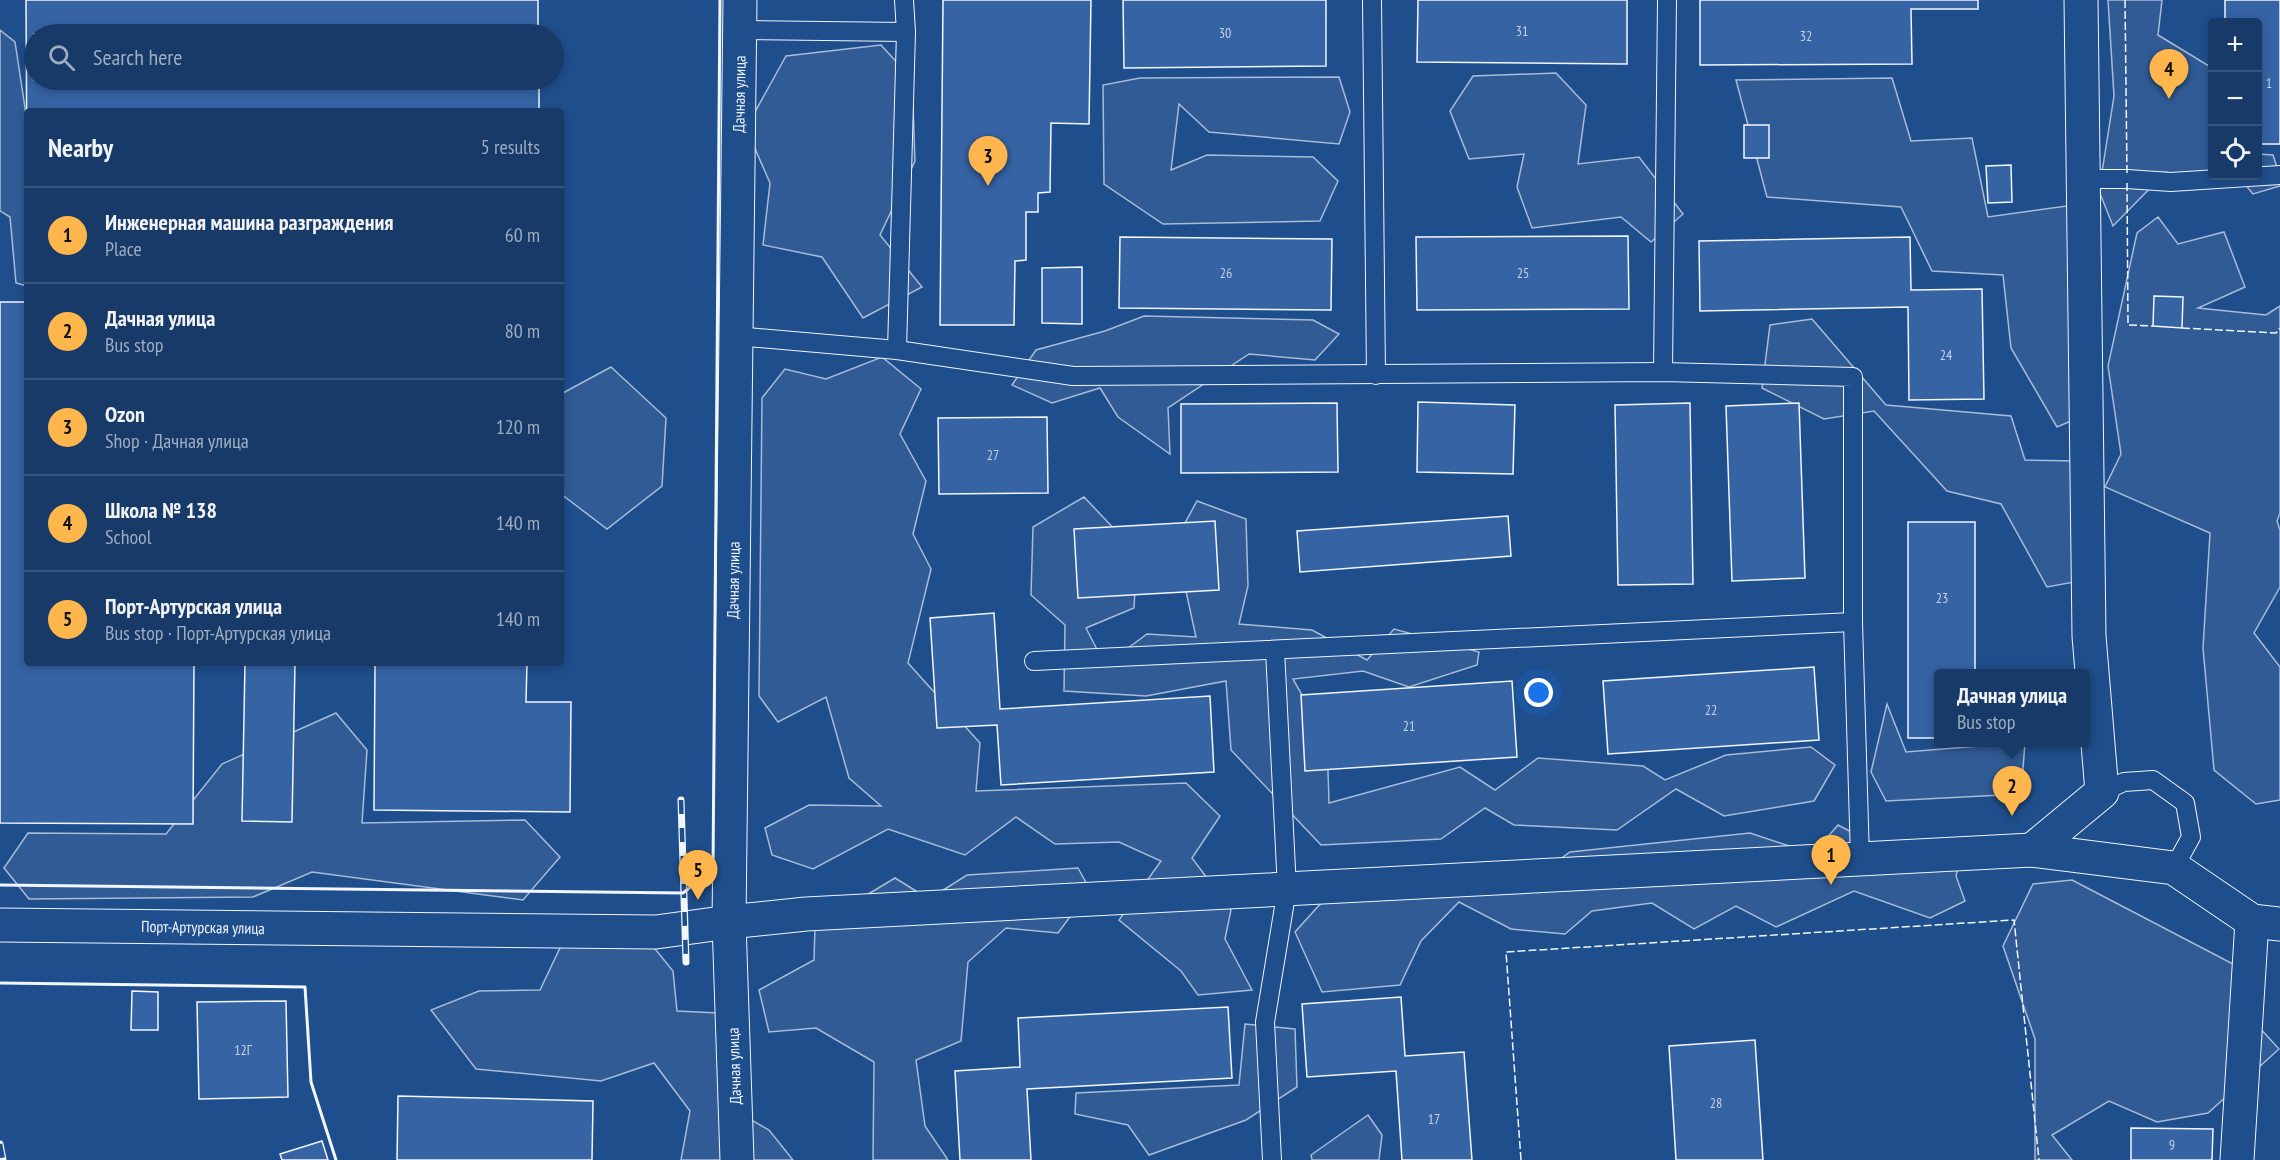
<!DOCTYPE html>
<meta charset="utf-8">
<style>
:root{--surface:#173a69;--page:#20416f;--text:#f1f3f6;--muted:#9eadc0;--line:#36547d;--accent:#ffb74d}
body{margin:0;font-family:"PT Sans Narrow",sans-serif;background:var(--page);color:var(--text)}
.controls{position:absolute;right:18px;top:18px;display:grid;overflow:hidden;border-radius:6px;box-shadow:0 3px 9px #0003}
.controls button{width:54px;height:54px;display:grid;place-items:center;padding:0;border:0;border-bottom:2px solid var(--line);background:var(--surface);color:var(--text);font:30px sans-serif}
.you{position:absolute;left:1539px;top:693px;width:21px;height:21px;margin:-15px;border:4px solid #fff;border-radius:50%;background:#1a73e8;box-shadow:0 0 0 9px #1a73e833}
.badge{display:grid;place-items:center;width:39px;height:39px;border-radius:50%;background:var(--accent);color:#111;font-size:20px;font-weight:700}
.pin{position:absolute;translate:-50% -50px;filter:drop-shadow(0 2px 3px #0008)}
.pin::after{content:'';position:absolute;top:32px;width:21px;height:18px;background:inherit;clip-path:polygon(0 0,100% 0,50% 100%)}
.popup{position:absolute;left:1934px;top:669px;width:156px;height:78px;box-sizing:border-box;display:grid;place-content:center;border-radius:6px;background:var(--surface);filter:drop-shadow(0 2px 4px #0005);font-size:20px;white-space:nowrap;color:var(--muted)}
.popup b{font-size:22px;color:var(--text)}
.popup::after{content:'';position:absolute;left:50%;top:100%;margin-left:-12px;border:12px solid transparent;border-top-color:var(--surface)}
.list{margin:0;padding:0;list-style:none}
h2{display:flex;justify-content:space-between;align-items:center;height:78px;margin:0;padding:0 24px;font-size:26px}
h2 small{font-size:20px;font-weight:400;color:var(--muted)}
.list li{display:grid;grid-template-columns:39px 1fr auto;gap:18px;align-items:center;box-sizing:border-box;height:96px;padding:0 24px;border-top:2px solid var(--line)}
.list b{display:block;font-size:22px;white-space:nowrap}
.list p{margin:0;font-size:20px;white-space:nowrap;color:var(--muted)}
.list em{font-size:20px;font-style:normal;color:var(--muted)}
.icon{flex:none;width:33px;height:33px;fill:none;stroke:currentColor;stroke-width:2;stroke-linecap:round;stroke-linejoin:round}
.map{position:relative;flex:none;width:2280px;height:1160px;overflow:hidden}
.search{position:absolute;background:var(--surface);box-shadow:0 3px 9px #0003;left:24px;top:24px;width:540px;height:66px;display:flex;align-items:center;gap:15px;box-sizing:border-box;padding:0 21px;border-radius:33px;color:var(--muted);font-size:22px}
.panel{position:absolute;background:var(--surface);box-shadow:0 3px 9px #0003;left:24px;top:108px;width:540px;height:558px;border-radius:6px}
.map>svg:first-child{display:block}
.built{fill:#305b95;stroke:#a8bbd7;stroke-width:1.5}
.building{fill:#3563a3;stroke:#f2f6ff;stroke-width:1.5}
.lines{fill:none;stroke-linecap:round;stroke-linejoin:round}
.lane-casing{stroke:#f2f6ff;stroke-width:20}
.street-casing{stroke:#f2f6ff;stroke-width:35}
.secondary-casing{stroke:#f2f6ff;stroke-width:35}
.lane{stroke:#1f4e8c;stroke-width:18}
.street{stroke:#1f4e8c;stroke-width:33}
.secondary{stroke:#1f4e8c;stroke-width:33}
.rail-casing{stroke:#f2f6ff;stroke-width:7}
.rail{stroke:#1f4e8c;stroke-width:4.5;stroke-dasharray:14;stroke-linecap:butt}
.fence{stroke:#f2f6ff;stroke-width:1.5;stroke-dasharray:8 3;stroke-linecap:butt}
.wall{stroke:#f2f6ff;stroke-width:3}
.labels{text-anchor:middle;dominant-baseline:central;stroke-width:4.5;stroke-linejoin:round;paint-order:stroke}
.number-label{font-size:14px;fill:#c3d1e8}
.street-label{font-size:16px;fill:#f2f6ff;stroke:#1f4e8c}
</style>
<div class="map">
<svg width="2280" height="1160" viewBox="0 0 2280 1160">
<rect width="100%" height="100%" fill="#1f4e8c"/>
<g class="built">
<path d="M2108,0H2162L2158,35L2209,66L2212,80V176L2198,189L2166,172L2113,226L2099,191L2114,96Z"/>
<path d="M0,30L15,42L27,121V286L16,283L10,217L0,211Z"/>
<path d="M881,45L912,79L915,161L880,235L922,287L863,318L822,257L763,245L770,183L746,128L786,56Z"/>
<path d="M1556,73L1586,105L1578,164L1639,157L1683,214L1651,242L1621,217L1532,228L1517,187L1524,154L1469,159L1450,111L1473,76Z"/>
<path d="M1339,77L1350,112L1339,144L1209,132L1179,104L1171,170L1207,155L1313,157L1338,181L1320,221L1163,224L1104,184L1103,85L1140,78Z"/>
<path d="M1892,78L1911,141L1972,138L1988,217L2074,205L2080,417L2057,427L2011,348L2003,275L1932,271L1901,207L1767,197L1736,80Z"/>
<path d="M2258,154L2273,155L2280,177V186L2253,194L2238,176H2258Z"/>
<path d="M2158,217L2178,244L2224,232L2245,287L2198,308L2266,315L2280,306V513L2277,521L2280,530V587L2254,633L2280,667V800L2256,804L2214,770L2203,648L2210,533L2105,487L2121,454L2108,366L2137,233Z"/>
<path d="M1144,316L1313,320L1339,334L1315,360L1249,354L1168,408L1170,454L1118,417L1100,388L1052,403L1012,385L1036,350L1105,331Z"/>
<path d="M1812,319L1886,405L2011,416L2025,460L2078,461L2080,581L2047,587L2001,504L1947,491L1874,411L1824,419L1762,388L1770,325Z"/>
<path d="M882,357L921,389L900,434L926,481L913,534L931,569L908,663L980,743L976,791L1186,783L1220,816L1192,858L1231,910L1225,939L1252,990L1198,995L1181,971L1119,920L1161,861L1119,842L1055,844L1016,817L965,855L888,829L813,869L772,855L765,828L809,805L881,806L849,778L826,697L778,722L759,696L762,398L785,369L826,379Z"/>
<path d="M611,367L666,418L662,486L607,529L561,494V394Z"/>
<path d="M1084,497L1137,553L1134,608L1086,628L1105,665L1147,634L1196,637L1175,541L1197,501L1246,519L1248,586L1239,624L1312,630L1367,660L1394,629L1479,652L1477,665L1409,687L1363,671L1293,679L1327,739L1329,803L1460,767L1495,790L1538,758L1643,766L1665,780L1726,755L1811,747L1835,765L1814,801L1724,816L1676,789L1617,830L1514,825L1485,808L1441,839L1321,845L1231,750L1226,681L1146,696L1064,691L1065,625L1031,595L1033,527Z"/>
<path d="M1887,704L1906,752L1992,745V743H2025L2021,794L1886,801L1871,772Z"/>
<path d="M336,713L367,750L362,823L525,820L560,857L523,900L312,872L253,897L29,899L4,868L28,833L166,834L222,764Z"/>
<path d="M1838,825L1882,848L1965,842L1956,876L1965,901L1930,918L1854,891L1776,927L1736,906L1694,929L1652,903L1592,911L1565,934L1511,929L1459,902L1421,941L1400,985L1322,992L1295,932L1341,881L1526,884L1570,852L1750,833L1813,854Z"/>
<path d="M1078,868L1090,890L1058,933L1006,928L968,962L961,1041L916,1060L925,1126L948,1160H873L874,1062L816,1028L769,1032L759,990L814,960L815,926L895,878L929,899L967,875Z"/>
<path d="M2072,880L2233,964L2235,1001L2279,1049L2208,1113L2157,1122L2109,1101L2052,1135L2072,1160H2035V1039L2003,946L2033,884Z"/>
<path d="M634,923L673,971L677,1011L718,1013L719,1102L769,1130L793,1160H681L690,1111L654,1063L601,1081L476,1069L431,1010L479,991L540,990L570,927Z"/>
<path d="M1245,1024L1295,1029L1297,1087L1246,1120L1149,1155L1128,1125L1075,1114L1076,1093L1239,1085Z"/>
<path d="M1368,1115L1382,1135L1379,1160H1312L1311,1155Z"/>
</g>
<g class="building">
<path d="M26,0H538V34H34V80H539V111H27V182Z"/>
<path d="M943,0H1091L1089,124L1051,123L1050,192L1038,193V212H1026V260L1015,261L1014,325H940Z"/>
<path d="M1123,0H1326V66L1124,68Z"/>
<path d="M1418,0H1627V64L1417,62Z"/>
<path d="M1700,0H1978V9H1911L1912,64L1700,65Z"/>
<path d="M2225,0H2280V144H2258V22H2225Z"/>
<rect x="1744" y="125" width="25" height="33"/>
<path d="M2011,165L2012,202L1988,203L1986,166Z"/>
<path d="M1628,236L1629,309L1417,310L1416,237Z"/>
<path d="M1120,237L1332,239L1331,310L1119,308Z"/>
<path d="M1910,237L1911,290L1982,289L1984,399L1909,400L1908,307L1700,311L1699,241Z"/>
<path d="M1082,267V324L1042,323V268Z"/>
<path d="M2154,296L2183,297L2182,328L2153,326Z"/>
<path d="M0,302H27V663H194L193,824L0,823Z"/>
<path d="M1418,402L1515,405L1513,474L1417,472Z"/>
<path d="M1337,403L1338,472L1181,473V404Z"/>
<path d="M1690,403L1693,584L1618,585L1615,405Z"/>
<path d="M1799,403L1805,578L1732,581L1726,406Z"/>
<path d="M1047,417L1048,493L939,494L938,418Z"/>
<path d="M1508,516L1511,556L1300,572L1297,531Z"/>
<path d="M1215,521L1219,590L1078,598L1074,529Z"/>
<path d="M1908,522H1975V674H1938V738H1908Z"/>
<path d="M994,613L1000,709L1210,696L1214,772L1001,785L997,725L937,728L930,618Z"/>
<path d="M245,663H295L292,822L242,821Z"/>
<path d="M375,663H527L526,702H571L570,812L374,810Z"/>
<path d="M1814,667L1819,740L1608,754L1603,681Z"/>
<path d="M1512,681L1517,757L1305,771L1301,695Z"/>
<path d="M132,991L158,992V1030H131Z"/>
<path d="M1401,997L1405,1056L1464,1052L1472,1160H1402L1396,1071L1307,1077L1302,1004Z"/>
<path d="M286,1001L288,1097L199,1099L197,1002Z"/>
<path d="M1228,1007L1232,1078L1027,1089L1031,1160H960L955,1071L1020,1067L1018,1018Z"/>
<path d="M1755,1040L1763,1160H1676L1669,1046Z"/>
<path d="M398,1096L593,1101L592,1160H397Z"/>
<path d="M2131,1128L2213,1129L2212,1160H2131Z"/>
<path d="M322,1141L328,1160H282L280,1154Z"/>
</g>
<g class="lines">
<g class="lane-casing">
<g id="lane">
<path d="M1372,0L1376,375"/>
<path d="M739,30L906,32"/>
<path d="M2083,179H2127L2171,182L2280,175"/>
<path d="M736,336L897,350L1073,376L1663,372L1853,377V622L1860,859"/>
<path d="M897,350L906,32L904,0"/>
<path d="M1663,372L1667,0"/>
<path d="M1034,661L1853,622"/>
<path d="M2102,792L2124,782L2153,780L2185,803L2191,837L2174,868"/>
<path d="M1272,1160L1265,1022L1287,889L1275,650"/>
</g>
</g>
<g class="street-casing">
<g id="street">
<path d="M740,0L729,922L806,914L2032,850L2174,868L2252,921L2280,924"/>
<path d="M2032,850L2102,792L2089,636L2081,0"/>
<path d="M2237,1160L2252,921"/>
</g>
</g>
<g class="secondary-casing">
<path id="secondary" d="M0,925L656,932L729,922L737,1160"/>
</g>
<use href="#lane" class="lane"/>
<use href="#street" class="street"/>
<use href="#secondary" class="secondary"/>
<g class="rail-casing">
<g id="rail">
<path d="M681,800L686,962"/>
<path d="M0,1144L3,1160"/>
</g>
</g>
<use href="#rail" class="rail"/>
<g class="fence">
<path d="M2125,0L2127,174"/>
<path d="M2127,183L2128,325L2153,326"/>
<path d="M2182,328L2276,333L2280,328"/>
<path d="M1521,1160L1506,952L2014,920L2039,1160"/>
</g>
<g class="wall">
<path d="M0,885L683,893L713,869L720,0"/>
<path d="M0,983L305,987L311,1082L336,1160"/>
</g>
</g>
<g class="labels">
<g class="number-label">
<text x="1522" y="31">31</text>
<text x="1225" y="33">30</text>
<text x="1806" y="36">32</text>
<text x="2269" y="83">1</text>
<text x="1226" y="273">26</text>
<text x="1523" y="273">25</text>
<text x="1946" y="355">24</text>
<text x="993" y="455">27</text>
<text x="1942" y="598">23</text>
<text x="1711" y="710">22</text>
<text x="1409" y="726">21</text>
<text x="243" y="1050">12Г</text>
<text x="1716" y="1103">28</text>
<text x="1434" y="1119">17</text>
<text x="2172" y="1145">9</text>
</g>
<g class="street-label">
<text transform="translate(739 94) rotate(-89)">Дачная улица</text>
<text transform="translate(733 580) rotate(-89)">Дачная улица</text>
<text transform="translate(203 927) rotate(1)">Порт-Артурская улица</text>
<text transform="translate(734 1066) rotate(-92)">Дачная улица</text>
</g>
</g>
</svg>
<div class="controls">
<button>+</button>
<button>−</button>
<button><svg class="icon" aria-label="locate" viewBox="0 0 24 24"><circle cx="12" cy="12" r="6"/><path d="M12 2v4M12 18v4M2 12h4M18 12h4"/></svg></button>
</div>
<div class="you"></div>
<div class="pin badge" style="left:1831px;top:885px">1</div>
<div class="pin badge" style="left:2012px;top:816px">2</div>
<div class="popup"><b>Дачная улица</b>Bus stop</div>
<div class="pin badge" style="left:988px;top:186px">3</div>
<div class="pin badge" style="left:2169px;top:99px">4</div>
<div class="pin badge" style="left:698px;top:900px">5</div>
<div class="search"><svg class="icon" aria-label="search" viewBox="0 0 24 24"><circle cx="10" cy="10" r="6"/><path d="M15 15l6 6"/></svg>Search here</div>
<section class="panel">
<h2>Nearby<small>5 results</small></h2>
<ul class="list">
<li><span class="badge">1</span><div><b>Инженерная машина разграждения</b><p>Place</p></div><em>60 m</em></li>
<li><span class="badge">2</span><div><b>Дачная улица</b><p>Bus stop</p></div><em>80 m</em></li>
<li><span class="badge">3</span><div><b>Ozon</b><p>Shop · Дачная улица</p></div><em>120 m</em></li>
<li><span class="badge">4</span><div><b>Школа № 138</b><p>School</p></div><em>140 m</em></li>
<li><span class="badge">5</span><div><b>Порт-Артурская улица</b><p>Bus stop · Порт-Артурская улица</p></div><em>140 m</em></li>
</ul>
</section>
</div>
